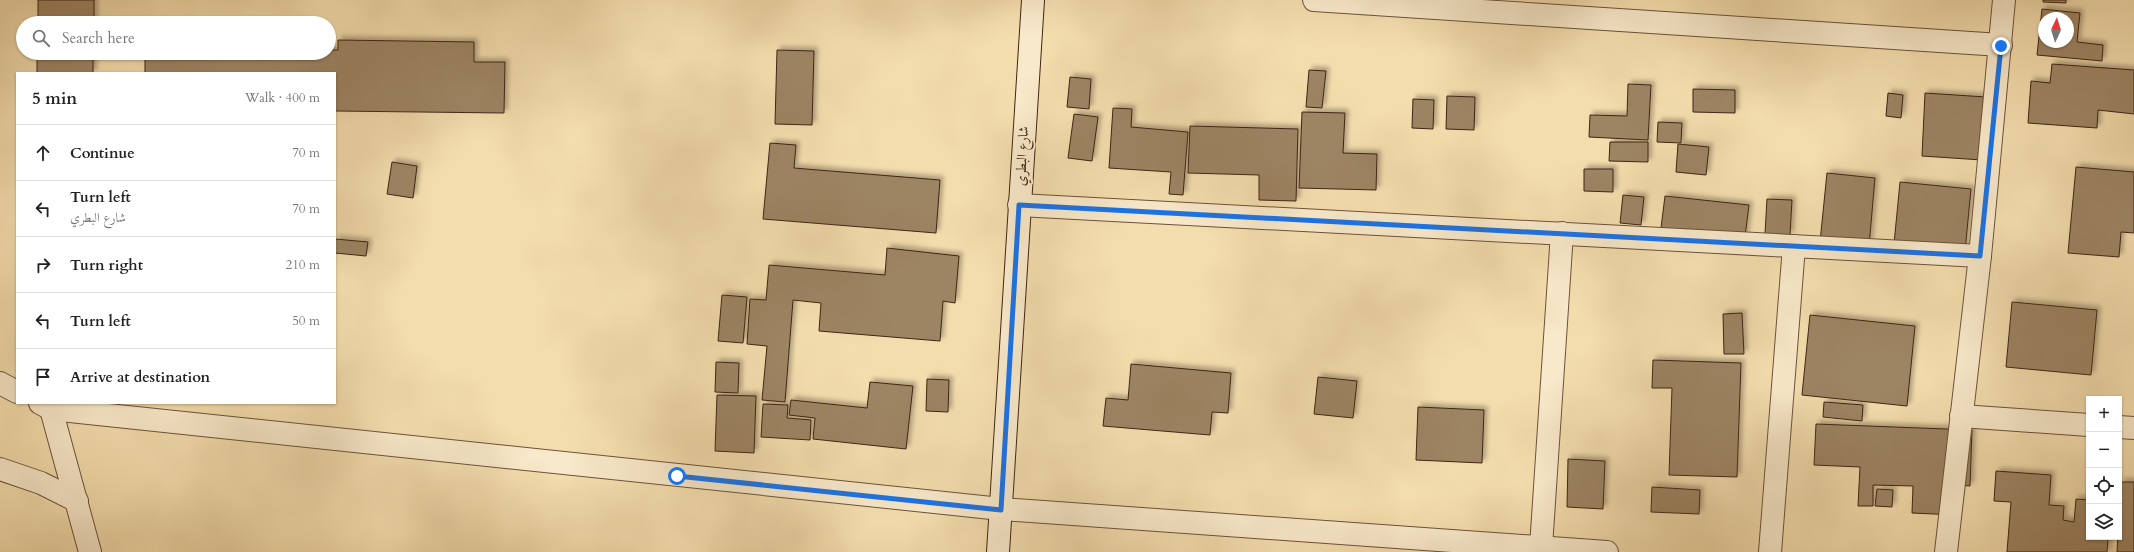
<!DOCTYPE html>
<meta charset="utf-8">
<style>
:root{--surface:#fff;--page:#f2f2f2;--text:#222;--muted:#767676;--line:#e0e0e0}
body{margin:0;font-family:Cardo,Amiri,serif;background:var(--page);color:var(--text)}
.controls{position:absolute;right:12px;bottom:12px;display:grid;overflow:hidden;border-radius:0px;box-shadow:0 1px 3px #0004}
.controls button{width:36px;height:36px;display:grid;place-items:center;padding:0;border:0;border-bottom:1px solid var(--line);background:var(--surface);color:var(--text);font:20px sans-serif}
.compass{position:absolute;left:2038px;top:12px;width:36px;height:36px;border-radius:50%;background:var(--surface);box-shadow:0 1px 3px #0004;rotate:4deg}
.stop{position:absolute;width:12px;height:12px;margin:-9px;border:3px solid #1a73e8;border-radius:50%;background:#fff}
.stop.end{background:#1a73e8;border-color:#fff;box-shadow:0 1px 4px #0008}
.list{margin:0;padding:0;list-style:none}
h2{display:flex;justify-content:space-between;align-items:center;height:52px;margin:0;padding:0 16px;font-size:17px}
h2 small{font-size:13px;font-weight:400;color:var(--muted)}
.list li{display:grid;grid-template-columns:26px 1fr auto;gap:12px;align-items:center;box-sizing:border-box;height:56px;padding:0 16px;border-top:1px solid var(--line)}
.list b{display:block;font-size:15px;white-space:nowrap}
.list p{margin:0;font-size:13px;white-space:nowrap;color:var(--muted)}
.list em{font-size:13px;font-style:normal;color:var(--muted)}
.icon{flex:none;width:22px;height:22px;fill:none;stroke:currentColor;stroke-width:2;stroke-linecap:round;stroke-linejoin:round}
.map{position:relative;flex:none;width:2134px;height:552px;overflow:hidden}
.search{position:absolute;background:var(--surface);box-shadow:0 1px 3px #0004;left:16px;top:16px;width:320px;height:44px;display:flex;align-items:center;gap:10px;box-sizing:border-box;padding:0 14px;border-radius:22px;color:var(--muted);font-size:15px}
.panel{position:absolute;background:var(--surface);box-shadow:0 1px 3px #0004;left:16px;top:72px;width:320px;height:332px;border-radius:0px}
.map>svg:first-child{display:block}
.building{fill:#9d8463;stroke:#3f2413;fill-rule:evenodd;filter:url(#shadow)}
.lines{fill:none;stroke-linecap:round;stroke-linejoin:round}
.street-casing{stroke:#6c523a;stroke-width:24}
.secondary-casing{stroke:#3f2413;stroke-width:24}
.street{stroke:#f8e9ca;stroke-width:22}
.secondary{stroke:#f8e9ca;stroke-width:22}
.route{stroke:#1a73e8;stroke-width:5}
.labels{text-anchor:middle;dominant-baseline:central;stroke-width:4;stroke-linejoin:round;paint-order:stroke}
.street-label{font-size:14px;fill:#3f2413;stroke:#f8e9ca}
</style>
<div class="map">
<svg width="2134" height="552" viewBox="0 0 2134 552">
<defs>
<filter id="shadow"><feDropShadow dx="3.5" dy="-3.5" stdDeviation="2" flood-color="#0004"/></filter>
</defs>
<rect width="100%" height="100%" fill="#f4ddad"/>
<filter id="stains"><feTurbulence type="fractalNoise" baseFrequency=".005" numOctaves="4"/><feColorMatrix values="0 0 0 0 .2 0 0 0 0 .09 0 0 0 0 .02 0 0 0 .5 -.17"/></filter>
<radialGradient id="worn" r=".72"><stop offset=".6" stop-color="#630" stop-opacity="0"/><stop offset="1" stop-color="#630" stop-opacity=".3"/></radialGradient>
<g class="building">
<rect x="38" y="0" width="56" height="23"/>
<path d="M2043,0H2066V3L2043,2Z"/>
<path d="M2042,9L2080,13L2077,42L2103,45L2102,61L2037,55ZM2044,18H2068V42H2044Z"/>
<path d="M338,40L474,42V62H505L504,113L335,111V73H145V53H329V50H338Z"/>
<path d="M777,50L814,51L812,125L775,124Z"/>
<rect x="37" y="53" width="56" height="20"/>
<path d="M2052,64L2134,70V114L2098,110L2097,128L2028,123L2031,81L2050,83Z"/>
<path d="M1309,70L1326,71L1322,108L1306,107Z"/>
<path d="M1070,77L1091,79L1089,109L1067,107Z"/>
<path d="M1628,84L1651,85L1648,140L1589,137L1590,115L1627,116Z"/>
<path d="M1693,89L1735,90V113L1693,112Z"/>
<path d="M1888,93L1903,95L1901,118L1886,116Z"/>
<path d="M1925,93L1986,97L1982,160L1922,156Z"/>
<path d="M1447,96L1475,97L1474,130L1446,129Z"/>
<path d="M1413,99L1434,100L1433,129L1412,128Z"/>
<path d="M1113,108L1132,109L1131,127L1188,132L1183,195L1169,194L1171,172L1109,168Z"/>
<path d="M1302,112L1345,113L1343,153L1377,154L1376,190L1299,188Z"/>
<path d="M1074,114L1098,117L1092,161L1068,158Z"/>
<path d="M1658,122L1682,123L1681,143L1657,142Z"/>
<path d="M1190,126L1298,129L1296,201L1259,200V175L1188,173Z"/>
<path d="M1610,142H1648V162L1609,161Z"/>
<path d="M770,143L796,145L794,168L940,180L936,233L763,219Z"/>
<path d="M1678,144L1709,147L1706,175L1676,172Z"/>
<path d="M392,162L417,166L413,198L387,194Z"/>
<path d="M2076,167L2134,172V233L2121,232L2119,257L2068,253Z"/>
<path d="M1584,169H1613V192L1584,191Z"/>
<path d="M1827,173L1875,178L1869,246L1820,242Z"/>
<path d="M1900,182L1971,189L1965,251L1894,244Z"/>
<path d="M1623,195L1644,197L1641,225L1620,223Z"/>
<path d="M1665,196L1749,205L1745,237L1661,228Z"/>
<path d="M1767,199L1792,200L1790,235L1765,234Z"/>
<path d="M335,239L368,242L366,256L335,253Z"/>
<path d="M887,248L959,256L955,303L943,301L940,341L819,331L821,303L793,300L785,402L762,400L767,346L747,344L750,299L766,300L769,265L885,275Z"/>
<path d="M722,295L747,297L743,343L718,341Z"/>
<path d="M2012,302L2097,310L2091,375L2006,367Z"/>
<path d="M1742,313L1744,354H1724L1723,314Z"/>
<path d="M1810,315L1915,326L1907,406L1802,395Z"/>
<path d="M1653,360L1741,363L1737,477L1669,475L1672,388H1652Z"/>
<path d="M716,362L739,363L738,393L715,392Z"/>
<path d="M1131,364L1231,373L1228,413L1212,412L1210,435L1103,426L1106,398L1128,400Z"/>
<path d="M1318,377L1357,381L1353,418L1314,414Z"/>
<path d="M927,379L949,380L948,412L926,411Z"/>
<path d="M870,382L913,386L906,449L813,439L815,418L789,415L791,400L867,408Z"/>
<path d="M717,395L756,396L754,453L715,451Z"/>
<path d="M1824,402L1863,405L1862,421L1823,417Z"/>
<path d="M763,404L788,405L787,418L811,420L810,440L761,437Z"/>
<path d="M1418,407L1484,410L1482,463L1416,460Z"/>
<path d="M1816,424L1972,430L1970,486L1958,485L1956,515L1912,513L1913,486L1873,485V506H1858L1860,467L1814,465Z"/>
<path d="M1568,459L1605,461L1603,509L1567,507Z"/>
<path d="M1996,471L2051,475L2049,505L2064,506L2063,520L2074,522L2076,499L2089,500V537H2108L2107,552H2007L2011,502L1994,501Z"/>
<path d="M2121,482H2134V552H2117Z"/>
<path d="M1652,487L1700,490L1699,514L1651,512Z"/>
<path d="M1877,489L1893,490L1892,507L1875,506Z"/>
</g>
<g class="lines">
<g class="street-casing">
<g id="street">
<path d="M1314,0L2001,45"/>
<path d="M1019,205L1980,256"/>
<path d="M0,383L17,392"/>
<path d="M40,403L51,409L1001,509L1607,552"/>
<path d="M51,409L90,552"/>
<path d="M1961,416L2089,425"/>
<path d="M2119,427L2134,428"/>
<path d="M0,469L41,483L77,501"/>
<path d="M1541,547L1562,233"/>
<path d="M1770,552L1794,246"/>
<path d="M1946,552L1980,256L2004,0"/>
</g>
</g>
<g class="secondary-casing">
<path id="secondary" d="M998,552L1033,0"/>
</g>
<use href="#street" class="street"/>
<use href="#secondary" class="secondary"/>
</g>
<g class="lines">
<path class="route" d="M677,476L1001,510L1019,205L1980,256L2001,46"/>
</g>
<g class="labels">
<g class="street-label">
<text transform="translate(1022 156) rotate(-87)">شارع البطري</text>
</g>
</g>
<rect width="100%" height="100%" filter="url(#stains)"/>
<rect width="100%" height="100%" fill="url(#worn)"/>
</svg>
<div class="controls">
<button>+</button>
<button>−</button>
<button><svg class="icon" aria-label="locate" viewBox="0 0 24 24"><circle cx="12" cy="12" r="6"/><path d="M12 2v4M12 18v4M2 12h4M18 12h4"/></svg></button>
<button><svg class="icon" aria-label="layers" viewBox="0 0 24 24"><path d="M12 4l9 5-9 5-9-5zM3 14l9 5 9-5"/></svg></button>
</div>
<svg class="compass" viewBox="-18 -18 36 36"><path d="M0-13l5 13h-10z" fill="#e53935"/><path d="M0 13l5-13h-10z" fill="#767676"/></svg>
<div class="stop" style="left:677px;top:476px"></div>
<div class="stop end" style="left:2001px;top:46px"></div>
<div class="search"><svg class="icon" aria-label="search" viewBox="0 0 24 24"><circle cx="10" cy="10" r="6"/><path d="M15 15l6 6"/></svg>Search here</div>
<section class="panel">
<h2>5 min<small>Walk · 400 m</small></h2>
<ul class="list">
<li><svg class="icon" aria-label="ahead" viewBox="0 0 24 24"><path d="M12 20V5M6 11l6-6 6 6"/></svg><div><b>Continue</b></div><em>70 m</em></li>
<li><svg class="icon" aria-label="left" viewBox="0 0 24 24"><path d="M17 20v-9H6M10 6l-5 5 5 5"/></svg><div><b>Turn left</b><p>شارع البطري</p></div><em>70 m</em></li>
<li><svg class="icon" aria-label="right" viewBox="0 0 24 24"><path d="M7 20v-9h11M14 6l5 5-5 5"/></svg><div><b>Turn right</b></div><em>210 m</em></li>
<li><svg class="icon" aria-label="left" viewBox="0 0 24 24"><path d="M17 20v-9H6M10 6l-5 5 5 5"/></svg><div><b>Turn left</b></div><em>50 m</em></li>
<li><svg class="icon" aria-label="arrive" viewBox="0 0 24 24"><path d="M6 21V4h12l-3 4 3 4H6"/></svg><div><b>Arrive at destination</b></div></li>
</ul>
</section>
</div>
